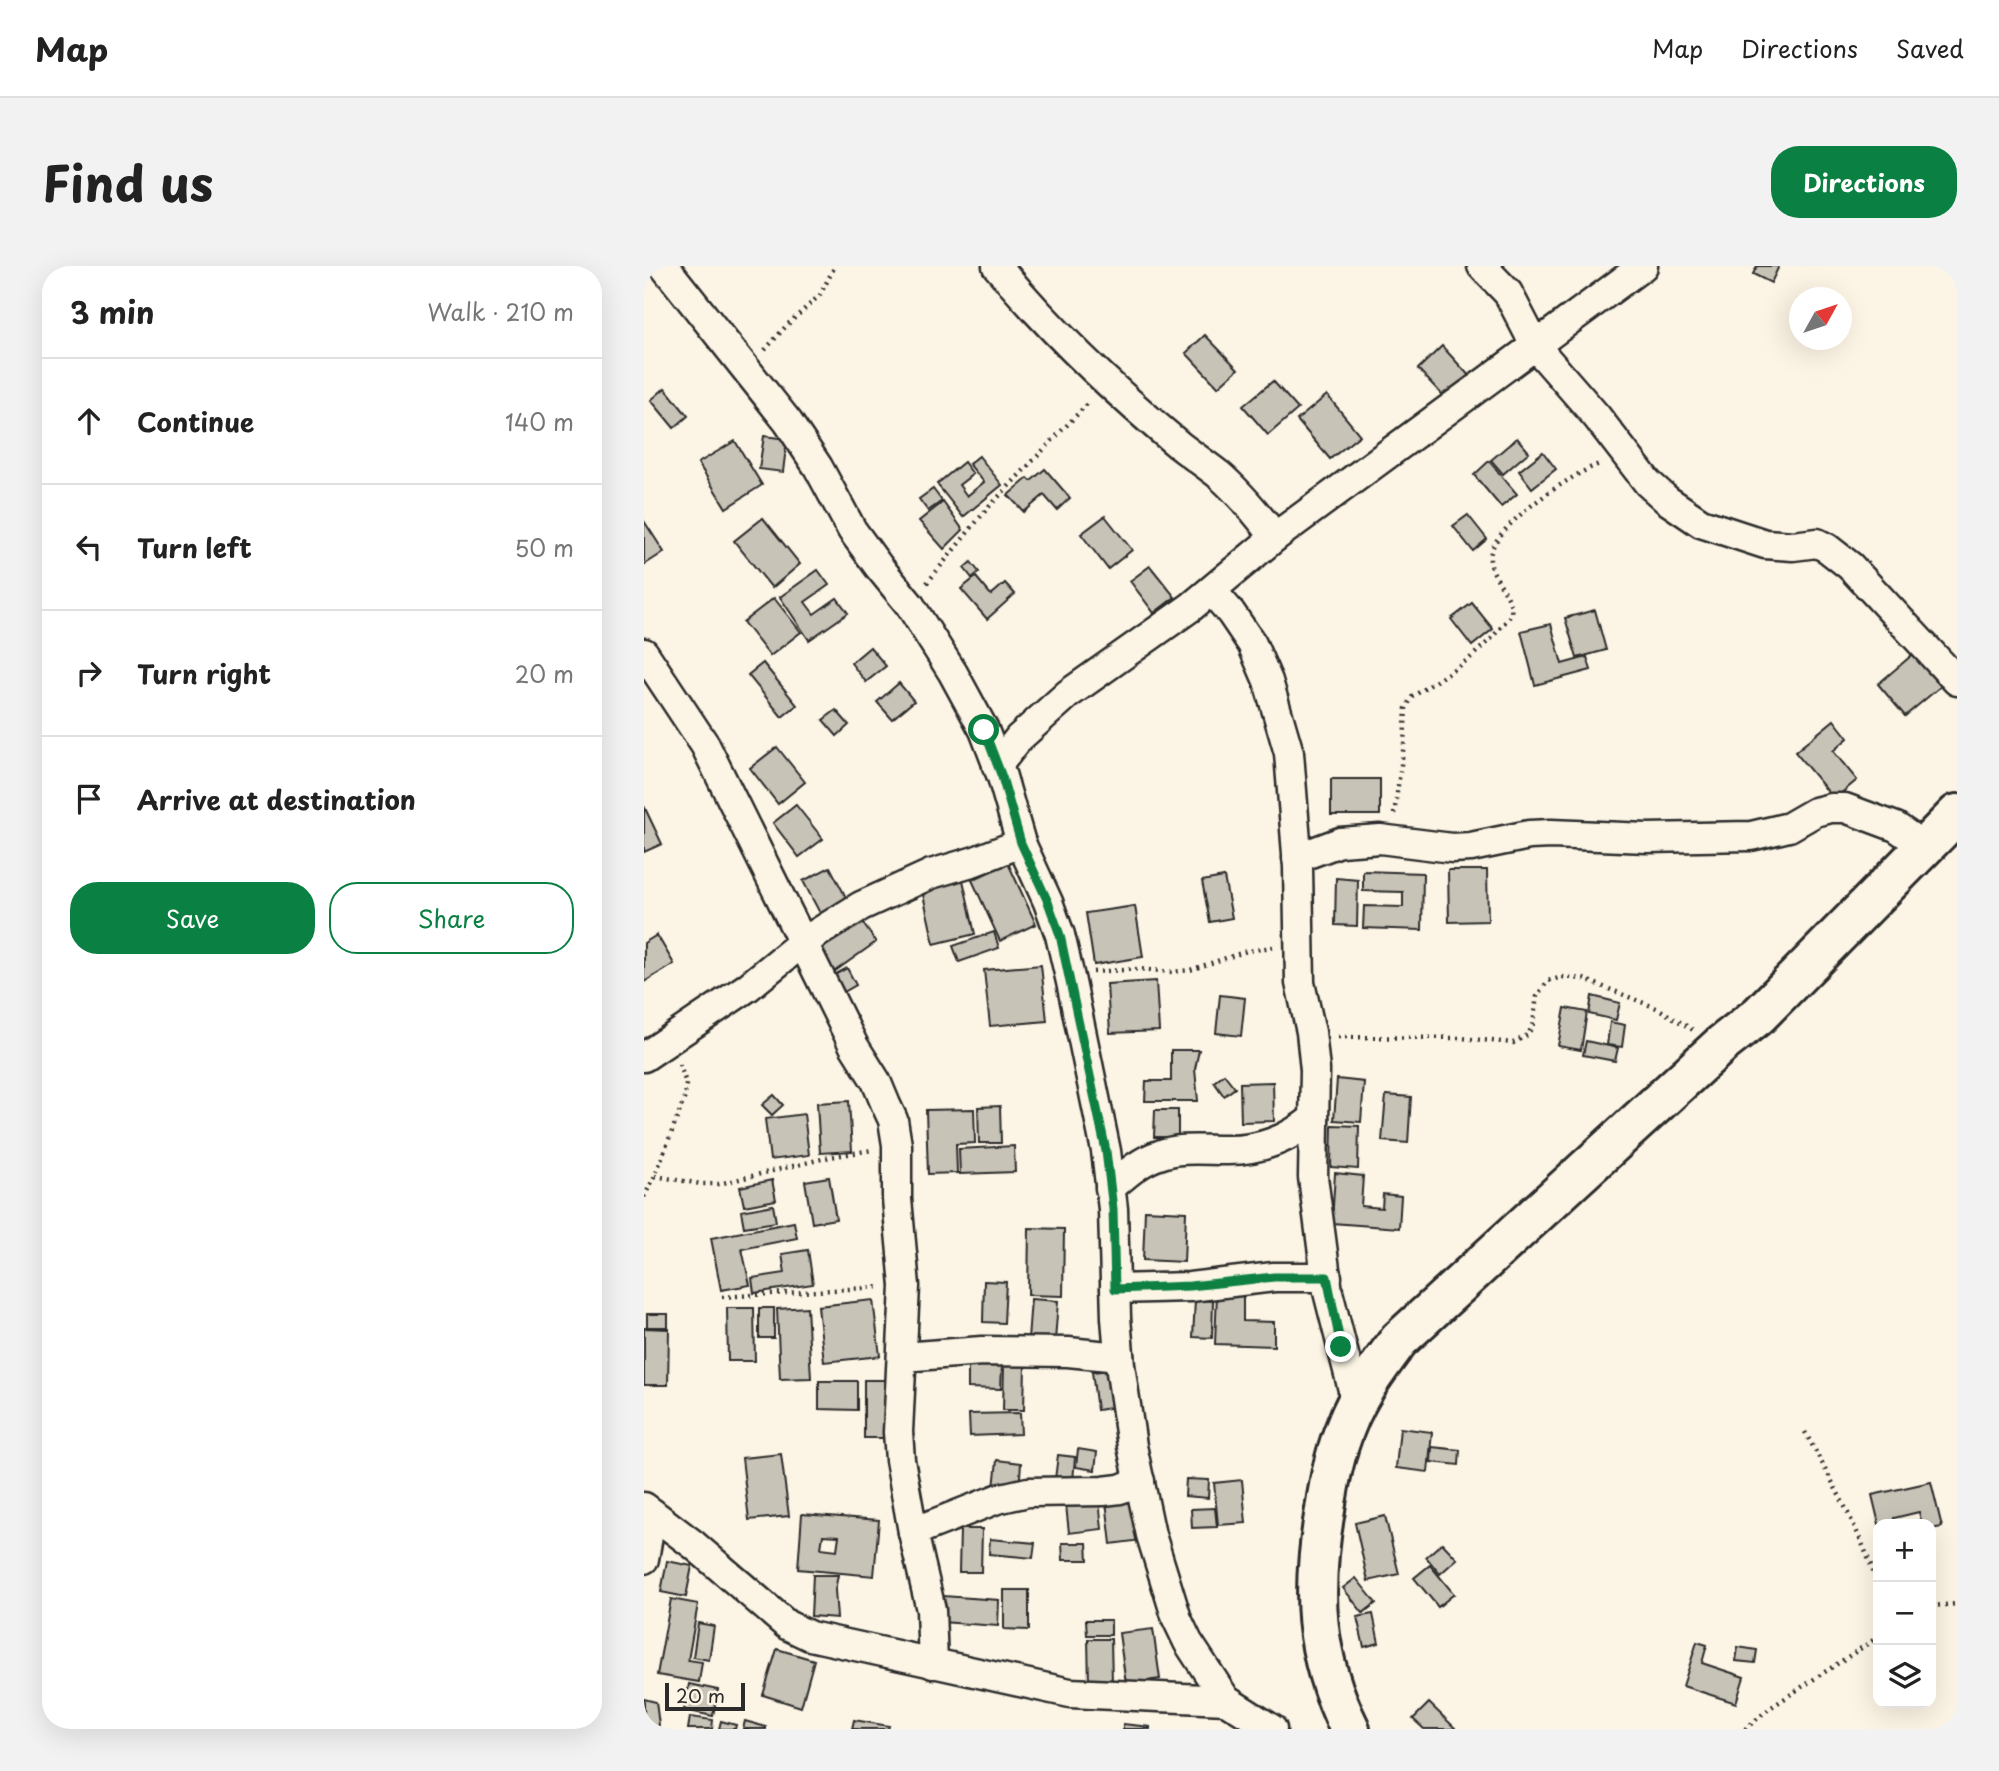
<!DOCTYPE html>
<meta charset="utf-8">
<style>
:root{--surface:#fff;--page:#f2f2f2;--text:#222;--muted:#767676;--line:#e0e0e0;--accent:#0b8043}
body{margin:0;font-family:"Playpen Sans",sans-serif;background:var(--page);color:var(--text)}
.controls{position:absolute;right:21px;bottom:21px;display:grid;overflow:hidden;border-radius:14px;box-shadow:0 7px 28px #0002}
.controls button{width:63px;height:63px;display:grid;place-items:center;padding:0;border:0;border-bottom:2px solid var(--line);background:var(--surface);color:var(--text);font:35px sans-serif}
.compass{position:absolute;left:1145px;top:21px;width:63px;height:63px;border-radius:50%;background:var(--surface);box-shadow:0 7px 28px #0002;rotate:50deg}
.scale{position:absolute;left:21px;bottom:18px;width:80px;box-sizing:border-box;padding-left:7px;border:4px solid #2b2b2b;border-top:0;font-size:19px;line-height:24px;white-space:nowrap;color:#2b2b2b;-webkit-text-stroke:5px #fcf5e5;paint-order:stroke}
.stop{position:absolute;width:21px;height:21px;margin:-16px;border:5px solid #0b8043;border-radius:50%;background:#fff}
.stop.end{background:#0b8043;border-color:#fff;box-shadow:0 2px 7px #0008}
.list{margin:0;padding:0;list-style:none}
h2{display:flex;justify-content:space-between;align-items:center;height:91px;margin:0;padding:0 28px;font-size:30px}
h2 small{font-size:23px;font-weight:400;color:var(--muted)}
.list li{display:grid;grid-template-columns:46px 1fr auto;gap:21px;align-items:center;box-sizing:border-box;height:126px;padding:0 28px;border-top:2px solid var(--line)}
.list b{display:block;font-size:26px;white-space:nowrap}
.list em{font-size:23px;font-style:normal;color:var(--muted)}
.actions{display:flex;gap:14px;padding:21px 28px}
.actions a{flex:1;padding:16px 0;border:2px solid var(--accent);border-radius:28px;text-align:center;font-size:24px;color:var(--accent)}
.actions .main{background:var(--accent);color:#fff}
.icon{flex:none;width:38px;height:38px;fill:none;stroke:currentColor;stroke-width:2;stroke-linecap:round;stroke-linejoin:round}
.map{position:relative;flex:none;width:1313px;height:1463px;overflow:hidden;border-radius:28px}
header{display:flex;align-items:center;gap:42px;box-sizing:border-box;height:98px;padding:0 35px;background:var(--surface);border-bottom:2px solid var(--line)}
header strong{font-size:33px}
nav{display:flex;gap:38px;margin-inline-start:auto;font-size:24px}
.intro{display:flex;align-items:center;justify-content:space-between;box-sizing:border-box;height:168px;padding:0 42px}
h1{margin:0;font-size:49px}
.button{padding:18px 32px;border-radius:28px;background:var(--accent);color:#fff;font-size:24px;font-weight:700}
main{display:flex;gap:42px;padding:0 42px}
aside{flex:1;background:var(--surface);border-radius:28px;box-shadow:0 7px 28px #0002}
.map>svg:first-child{display:block}
.building{fill:#c8c3b7;stroke:#2b2b2b;stroke-width:2;fill-rule:evenodd}
.lines{fill:none;stroke-linecap:round;stroke-linejoin:round}
.minor-casing{stroke:#2b2b2b;stroke-width:33}
.secondary-casing{stroke:#2b2b2b;stroke-width:44}
.path{stroke:#2b2b2b;stroke-width:4.5;stroke-dasharray:2 5;stroke-linecap:butt}
.minor{stroke:#fcf5e5;stroke-width:28}
.secondary{stroke:#fcf5e5;stroke-width:38}
.route{stroke:#0b8043;stroke-width:9}
</style>
<header>
<strong>Map</strong>
<nav><a>Map</a><a>Directions</a><a>Saved</a></nav>
</header>
<div class="intro"><h1>Find us</h1><a class="button">Directions</a></div>
<main>
<aside>
<h2>3 min<small>Walk · 210 m</small></h2>
<ul class="list">
<li><svg class="icon" aria-label="ahead" viewBox="0 0 24 24"><path d="M12 20V5M6 11l6-6 6 6"/></svg><div><b>Continue</b></div><em>140 m</em></li>
<li><svg class="icon" aria-label="left" viewBox="0 0 24 24"><path d="M17 20v-9H6M10 6l-5 5 5 5"/></svg><div><b>Turn left</b></div><em>50 m</em></li>
<li><svg class="icon" aria-label="right" viewBox="0 0 24 24"><path d="M7 20v-9h11M14 6l5 5-5 5"/></svg><div><b>Turn right</b></div><em>20 m</em></li>
<li><svg class="icon" aria-label="arrive" viewBox="0 0 24 24"><path d="M6 21V4h12l-3 4 3 4H6"/></svg><div><b>Arrive at destination</b></div></li>
</ul>
<div class="actions"><a class="main">Save</a><a>Share</a></div>
</aside>
<div class="map">
<svg width="1313" height="1463" viewBox="0 0 1313 1463">
<rect width="100%" height="100%" fill="#fcf5e5"/>
<filter id="ink" filterUnits="userSpaceOnUse"><feTurbulence type="fractalNoise" baseFrequency=".0143" numOctaves="2"/><feDisplacementMap in="SourceGraphic" scale="14" xChannelSelector="R" yChannelSelector="G"/><feConvolveMatrix kernelMatrix="1 2 1 2 8 2 1 2 1" color-interpolation-filters="sRGB"/></filter>
<g filter="url(#ink)">
<g class="building">
<path d="M1113,0H1135L1127,17L1109,8Z"/>
<path d="M561,69L594,103L574,121L542,87Z"/>
<path d="M798,80L828,113L804,135L774,103Z"/>
<path d="M629,115L654,143L624,169L599,140Z"/>
<path d="M21,122L44,150L30,162L7,134Z"/>
<path d="M683,129L716,169L686,193L653,154Z"/>
<path d="M120,170L143,173L139,206L115,203Z"/>
<path d="M873,172L885,186L859,208L847,194Z"/>
<path d="M91,175L118,219L82,242L54,197Z"/>
<path d="M899,186L912,203L888,222L875,205Z"/>
<path d="M335,190L358,219L319,251L293,218L320,196L329,208L315,219L323,230L340,216L325,198Z"/>
<path d="M845,195L873,228L857,241L830,209Z"/>
<path d="M401,203L426,232L413,244L400,229L380,246L364,229L384,212L387,215Z"/>
<path d="M289,223L298,235L284,245L275,233Z"/>
<path d="M299,236L319,264L300,283L275,255Z"/>
<path d="M824,249L843,273L829,285L809,260Z"/>
<path d="M461,250L488,284L464,303L437,268Z"/>
<path d="M119,252L156,298L128,322L90,275Z"/>
<path d="M0,255L20,286L0,299Z"/>
<path d="M327,296L335,306L328,312L320,302Z"/>
<path d="M506,300L531,331L510,347L486,315Z"/>
<path d="M174,304L185,319L161,336L170,348L193,332L204,347L165,374L136,331Z"/>
<path d="M332,311L347,329L361,317L371,328L343,353L317,323Z"/>
<path d="M130,332L157,366L126,390L99,356Z"/>
<path d="M828,337L849,363L828,380L807,353Z"/>
<path d="M951,344L962,384L933,392L921,352Z"/>
<path d="M907,358L918,398L943,391L947,404L891,419L877,365Z"/>
<path d="M226,381L242,400L222,416L207,397Z"/>
<path d="M1274,384L1302,416L1261,450L1234,418Z"/>
<path d="M119,397L153,439L138,451L104,409Z"/>
<path d="M255,417L270,435L248,453L233,436Z"/>
<path d="M192,444L205,459L193,470L179,454Z"/>
<path d="M1190,454L1204,472L1189,485L1213,514L1190,533L1151,486Z"/>
<path d="M133,481L161,516L134,538L106,502Z"/>
<rect x="687" y="513" width="49" height="36"/>
<path d="M152,539L179,573L155,591L129,557Z"/>
<path d="M0,540L18,578L0,586Z"/>
<path d="M364,597L392,658L356,675L328,614Z"/>
<path d="M186,601L205,637L178,651L159,615Z"/>
<path d="M804,604H843L844,655L805,656Z"/>
<path d="M719,605L779,607L778,664L719,662L720,640L759,641V626L719,625Z"/>
<path d="M580,611L588,652L566,656L558,615Z"/>
<path d="M692,612L714,614L713,660L691,659Z"/>
<path d="M319,614L331,668L290,678L278,624Z"/>
<path d="M491,640L499,691L450,699L442,647Z"/>
<path d="M213,649L232,676L184,710L165,683Z"/>
<path d="M350,666L355,682L315,696L309,680Z"/>
<path d="M13,669L30,698L0,716V677Z"/>
<path d="M397,699L403,755L346,760L340,704Z"/>
<path d="M203,702L212,719L193,730L183,713Z"/>
<path d="M512,715L515,765L466,767L463,718Z"/>
<path d="M576,729L601,732L597,770L572,767Z"/>
<path d="M948,730L976,737L972,754L945,748Z"/>
<path d="M921,742L943,746L937,784L914,780Z"/>
<path d="M966,756L981,759L978,781L963,779Z"/>
<path d="M942,775L974,782L971,795L939,789Z"/>
<path d="M527,784H555L551,803L554,835H501L502,815H527Z"/>
<path d="M580,808L591,822L580,830L570,816Z"/>
<path d="M693,813L720,816L717,856L690,854Z"/>
<path d="M629,816L630,855L597,856L596,817Z"/>
<path d="M130,829L139,839L128,849L118,839Z"/>
<path d="M742,829L767,831L764,877L738,875Z"/>
<path d="M205,835L208,885L176,887L173,837Z"/>
<path d="M356,840L357,877H335L334,841Z"/>
<path d="M330,843L331,877L312,878L313,907L284,908L282,844Z"/>
<path d="M511,844H534V871H510Z"/>
<path d="M160,848L165,889L126,894L121,853Z"/>
<path d="M688,859L715,860L714,903L687,901Z"/>
<path d="M370,880L371,906L316,908L315,883Z"/>
<path d="M691,907L719,910L717,940L738,942L739,928L757,930L755,962L688,957Z"/>
<path d="M185,911L192,953L168,957L161,915Z"/>
<path d="M128,914L132,934L100,940L96,921Z"/>
<path d="M129,939L132,956L100,961L97,945Z"/>
<path d="M501,944L542,946L540,996L499,994Z"/>
<path d="M150,956L153,972L98,983L106,1019L77,1024L67,972Z"/>
<path d="M385,962L420,963L419,1030L384,1029Z"/>
<path d="M164,984L169,1018L110,1027L108,1012L141,1007L138,988Z"/>
<path d="M340,1015L362,1016L360,1057L339,1056Z"/>
<path d="M573,1026L599,1027V1055L630,1056V1080L571,1078Z"/>
<path d="M387,1033L414,1035L411,1075L384,1073Z"/>
<path d="M229,1034L236,1090L180,1096L174,1040Z"/>
<path d="M551,1034L569,1035L568,1072L549,1071Z"/>
<path d="M163,1041L167,1112L136,1113L133,1043Z"/>
<path d="M83,1042H110L111,1095H84Z"/>
<rect x="115" y="1042" width="15" height="30"/>
<rect x="3" y="1048" width="21" height="13"/>
<path d="M0,1062L25,1063L24,1119H0Z"/>
<path d="M324,1097L358,1098L357,1123L324,1122Z"/>
<path d="M360,1098H381L380,1144H359Z"/>
<path d="M467,1104L472,1141L453,1144L448,1106Z"/>
<rect x="220" y="1114" width="31" height="58"/>
<path d="M175,1115H213V1144L175,1143Z"/>
<path d="M376,1147L377,1168L326,1170L325,1148Z"/>
<path d="M756,1162L788,1166L784,1206L752,1202Z"/>
<path d="M788,1181L816,1184L815,1199L787,1196Z"/>
<path d="M434,1183L453,1186L451,1204L432,1201Z"/>
<path d="M137,1188L145,1250L105,1254L98,1192Z"/>
<path d="M414,1189L431,1191L429,1215L411,1213Z"/>
<path d="M353,1194L377,1197L375,1224L350,1222Z"/>
<path d="M542,1213L565,1214L564,1232L541,1230Z"/>
<path d="M598,1214L602,1257L574,1259L570,1217Z"/>
<path d="M1287,1216L1298,1261L1287,1263V1258H1278L1275,1246L1250,1252L1251,1258H1235L1228,1229Z"/>
<path d="M493,1232L498,1274L467,1278L462,1235Z"/>
<path d="M455,1234L458,1263L425,1267L422,1239Z"/>
<path d="M571,1242L573,1261L548,1262L547,1243Z"/>
<path d="M158,1248L235,1254L230,1310L154,1303ZM179,1269L195,1270L193,1284L177,1282Z"/>
<path d="M741,1250L755,1308L724,1315L711,1257Z"/>
<path d="M316,1263H338L337,1306H315Z"/>
<path d="M346,1273L391,1277L389,1292L345,1288Z"/>
<path d="M418,1277H443L444,1294H419Z"/>
<path d="M798,1277L813,1293L796,1308L782,1291Z"/>
<path d="M23,1295L48,1300L42,1331L17,1326Z"/>
<path d="M786,1299L810,1328L794,1341L770,1312Z"/>
<path d="M169,1309H194L191,1324L193,1352L167,1350Z"/>
<path d="M712,1312L732,1337L719,1347L699,1322Z"/>
<path d="M360,1324H385V1364L360,1363Z"/>
<path d="M299,1330L355,1334L354,1360L297,1356Z"/>
<path d="M27,1333L54,1338L44,1394L58,1396L55,1416L13,1409Z"/>
<path d="M729,1348L735,1377L720,1381L713,1351Z"/>
<path d="M442,1354H467V1369H443Z"/>
<path d="M54,1357L70,1360L65,1394L49,1391Z"/>
<path d="M509,1363L516,1413L482,1418L475,1367Z"/>
<path d="M444,1373H467L468,1417L445,1418Z"/>
<path d="M1053,1376L1063,1379L1058,1397L1100,1411L1092,1437L1039,1420Z"/>
<path d="M1094,1381L1113,1384L1111,1397L1092,1395Z"/>
<path d="M133,1383L170,1394L157,1441L119,1429Z"/>
<path d="M45,1418L74,1424L69,1450L40,1444Z"/>
<path d="M0,1433L12,1436L15,1459L12,1463H0Z"/>
<path d="M785,1437L811,1462L810,1463H780L769,1453Z"/>
<path d="M46,1451L69,1454L68,1463H44Z"/>
<path d="M210,1454L245,1460L244,1463H208Z"/>
<path d="M77,1455L92,1459L91,1463H75Z"/>
<path d="M101,1455L122,1461V1463H99Z"/>
<path d="M479,1458L506,1461V1463H479Z"/>
</g>
<g class="lines">
<g class="minor-casing">
<g id="minor">
<path d="M20,0L144,156L174,201L208,264L235,301L266,339L309,407L340,464L358,511L377,577L404,636L416,669L427,716L462,885L469,943L472,1052L476,1099L488,1180L507,1269L533,1353L544,1376L582,1434L628,1463"/>
<path d="M353,0C407,65 470,125 535,179C548,189 561,198 574,208C595,226 614,249 631,271"/>
<path d="M838,0L864,27L892,81L953,151L1004,217L1023,234L1057,257L1121,278L1149,280L1173,277L1183,282L1206,300L1313,415"/>
<path d="M568,325L587,347L608,378L624,415L645,487L654,601L656,717L667,766L671,804L669,911L684,1026L709,1124V1146"/>
<path d="M0,387L61,479L210,780L232,815L242,839L249,854L253,879V933L261,1020L254,1166L256,1194L269,1266L287,1344L289,1398"/>
<path d="M353,500L375,472L424,428L547,341L631,271L999,0"/>
<path d="M653,592L696,576L736,573L808,582L827,581L885,569L907,568L1003,572L1107,570L1145,561L1171,546L1187,542H1201L1252,561L1281,581"/>
<path d="M0,791L104,721L159,676L217,640L287,608L331,595L377,577"/>
<path d="M466,922C481,909 496,895 515,889C536,881 558,884 580,884C615,885 643,874 670,852"/>
<path d="M471,1023L546,1021L630,1011H683"/>
<path d="M258,1091L338,1085L424,1086L475,1091"/>
<path d="M0,1241L50,1279L143,1359L166,1370L426,1427L582,1434"/>
<path d="M269,1266L353,1233L384,1226L459,1225L476,1223L496,1215"/>
<path d="M0,1293L8,1247"/>
</g>
</g>
<g class="secondary-casing">
<path id="secondary" d="M706,1463C669,1388 667,1325 681,1244C685,1216 691,1186 702,1160C714,1128 735,1101 755,1074L1078,778L1115,749L1313,548"/>
</g>
<g class="path">
<path d="M121,84L143,59L176,29L191,0"/>
<path d="M283,317L342,244L445,136"/>
<path d="M750,548L760,478L762,442L768,431L825,393L847,373L867,349C870,329 848,314 846,294C843,263 930,206 958,197"/>
<path d="M449,706L494,703L528,706L546,704L603,685L629,681"/>
<path d="M694,771L817,772L869,777L884,769L889,758L893,730L904,715L918,711L940,713L1015,743L1049,764"/>
<path d="M11,910L57,918H75L186,891L228,884"/>
<path d="M0,931L11,910L41,831L42,817L35,797"/>
<path d="M78,1031L236,1021"/>
<path d="M1161,1166C1188,1215 1216,1265 1234,1319"/>
<path d="M1287,1340L1313,1338"/>
<path d="M1101,1463L1126,1442L1234,1371"/>
</g>
<use href="#minor" class="minor"/>
<use href="#secondary" class="secondary"/>
</g>
</g>
<g class="lines" filter="url(#ink)">
<path class="route" d="M340,464L358,511L377,577L404,636L416,669L462,885L469,943L471,1023L546,1020L630,1011H683L697,1081"/>
</g>
</svg>
<div class="controls">
<button>+</button>
<button>−</button>
<button><svg class="icon" aria-label="layers" viewBox="0 0 24 24"><path d="M12 4l9 5-9 5-9-5zM3 14l9 5 9-5"/></svg></button>
</div>
<svg class="compass" viewBox="-18 -18 36 36"><path d="M0-13l5 13h-10z" fill="#e53935"/><path d="M0 13l5-13h-10z" fill="#767676"/></svg>
<div class="scale">20 m</div>
<div class="stop" style="left:340px;top:464px"></div>
<div class="stop end" style="left:697px;top:1081px"></div>
</div>
</main>
